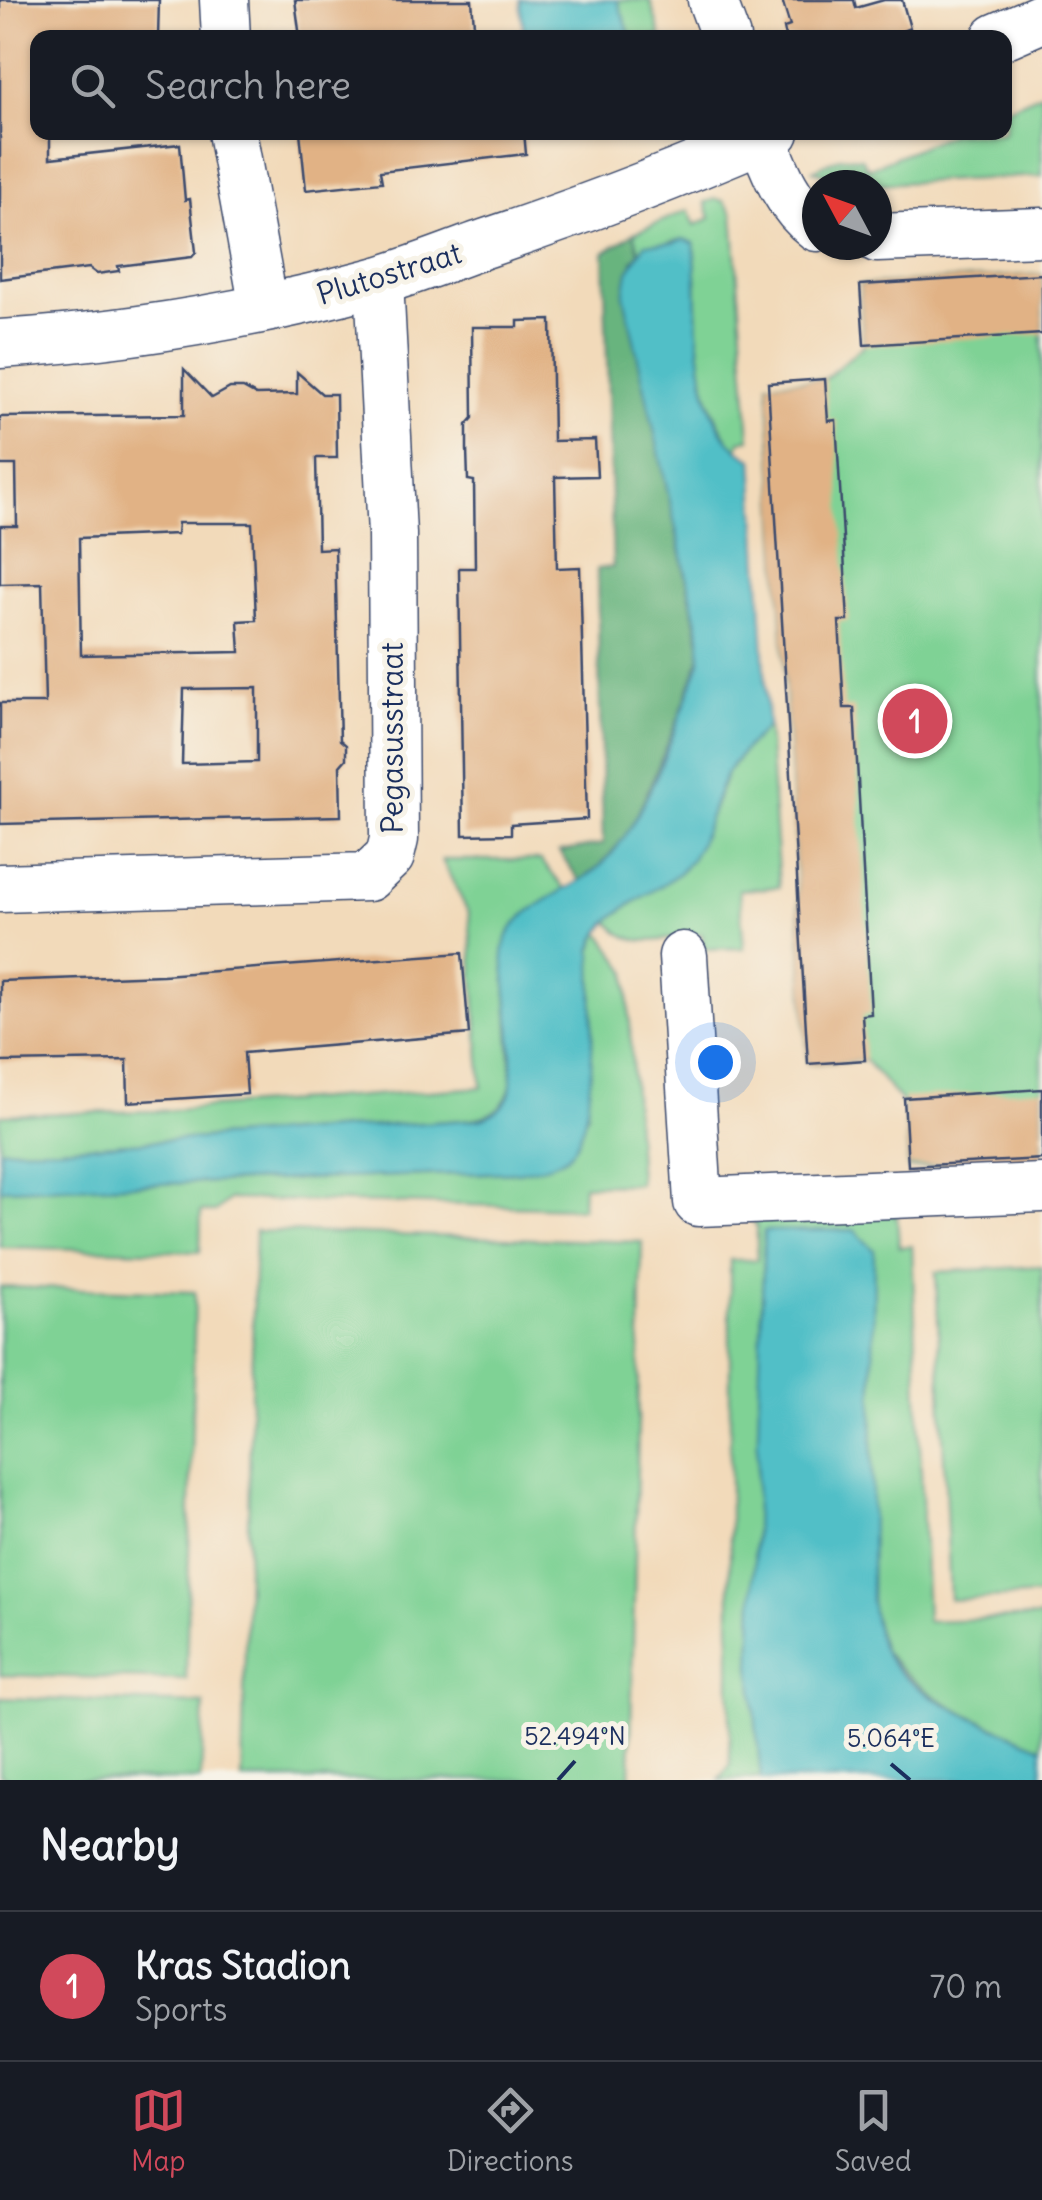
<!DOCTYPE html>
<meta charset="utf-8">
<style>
:root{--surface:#171b24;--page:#20242c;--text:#f1f3f6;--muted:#9ea1a6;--line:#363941;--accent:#d1495b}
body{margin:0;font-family:Delius,sans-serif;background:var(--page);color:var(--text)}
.compass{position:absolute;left:802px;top:170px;width:90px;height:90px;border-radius:50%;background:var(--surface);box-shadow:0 2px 8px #0004;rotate:311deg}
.you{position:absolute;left:715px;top:1062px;width:35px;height:35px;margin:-25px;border:8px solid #fff;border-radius:50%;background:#1a73e8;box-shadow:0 0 0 15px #1a73e833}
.badge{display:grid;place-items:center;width:65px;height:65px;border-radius:50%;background:var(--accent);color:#fff;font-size:32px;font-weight:700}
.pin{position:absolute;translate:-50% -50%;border:5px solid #fff;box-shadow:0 2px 10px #0006}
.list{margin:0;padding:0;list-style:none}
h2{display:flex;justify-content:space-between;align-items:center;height:130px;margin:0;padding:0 40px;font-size:42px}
h2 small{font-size:32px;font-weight:400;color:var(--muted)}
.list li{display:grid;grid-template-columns:65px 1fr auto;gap:30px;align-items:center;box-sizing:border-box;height:150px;padding:0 40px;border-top:2px solid var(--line)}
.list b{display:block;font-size:38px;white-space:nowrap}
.list p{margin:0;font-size:32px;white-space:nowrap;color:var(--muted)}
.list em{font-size:32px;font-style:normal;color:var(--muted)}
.icon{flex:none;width:55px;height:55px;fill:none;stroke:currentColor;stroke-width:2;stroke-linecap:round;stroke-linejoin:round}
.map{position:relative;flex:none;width:1042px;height:1780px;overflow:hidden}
.search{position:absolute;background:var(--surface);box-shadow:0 2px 8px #0004;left:30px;right:30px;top:30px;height:110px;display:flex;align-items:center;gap:25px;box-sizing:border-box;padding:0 35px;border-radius:20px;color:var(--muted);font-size:38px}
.sheet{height:280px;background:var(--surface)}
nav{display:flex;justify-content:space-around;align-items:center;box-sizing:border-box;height:140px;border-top:2px solid var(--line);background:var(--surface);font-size:28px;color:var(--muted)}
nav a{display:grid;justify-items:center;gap:5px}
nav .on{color:var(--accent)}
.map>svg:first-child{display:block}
.green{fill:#7fd295;stroke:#4d807a;stroke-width:2.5}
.forest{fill:#67b47e;stroke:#41726e;stroke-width:2.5}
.water{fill:#51bfc7;stroke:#367792;stroke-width:2.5}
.building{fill:#e1b285;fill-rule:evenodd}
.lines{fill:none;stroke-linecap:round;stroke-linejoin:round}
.minor-casing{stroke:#3b496c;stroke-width:51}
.minor{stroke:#fff;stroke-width:48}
.ticks{fill:none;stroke:#1b2f5e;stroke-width:4}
.labels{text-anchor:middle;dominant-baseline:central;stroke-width:10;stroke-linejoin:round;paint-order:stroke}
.street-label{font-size:30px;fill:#1b2f5e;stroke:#f7f3e8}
.ticks-label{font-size:25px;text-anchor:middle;fill:#1b2f5e;stroke:#f7f3e8;stroke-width:10;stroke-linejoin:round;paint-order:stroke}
</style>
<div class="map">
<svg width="1042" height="1780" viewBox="0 0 1042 1780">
<rect width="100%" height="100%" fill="#f7f3e8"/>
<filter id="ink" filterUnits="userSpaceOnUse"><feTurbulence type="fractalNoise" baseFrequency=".01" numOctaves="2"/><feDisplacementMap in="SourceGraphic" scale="20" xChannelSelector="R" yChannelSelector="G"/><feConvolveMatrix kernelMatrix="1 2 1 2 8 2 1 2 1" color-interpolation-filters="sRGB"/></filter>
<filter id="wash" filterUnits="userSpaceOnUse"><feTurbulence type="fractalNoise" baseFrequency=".0048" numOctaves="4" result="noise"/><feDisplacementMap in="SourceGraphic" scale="40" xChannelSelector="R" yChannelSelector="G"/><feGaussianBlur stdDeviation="2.25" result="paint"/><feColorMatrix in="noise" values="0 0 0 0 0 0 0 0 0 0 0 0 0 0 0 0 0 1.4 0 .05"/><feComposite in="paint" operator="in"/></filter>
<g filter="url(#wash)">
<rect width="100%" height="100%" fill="#f2daba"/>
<g class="green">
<path d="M617,0H650L661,37H631Z"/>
<path d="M1042,93V176L855,185L813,170L841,157L861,158L868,169L952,133L1004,132L1005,109Z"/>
<path d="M716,199L724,201L733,214L750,439L740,441L738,453C687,388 701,320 694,243L679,240L639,250L634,233L688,210L695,225L710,218L705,202Z"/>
<path d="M1042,274V1159L908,1168L905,1106L865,1060L808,1064L768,383L825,379L864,345L860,285Z"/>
<path d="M768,726L779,887L739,890L744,948L704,949L702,934C667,938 630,953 608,920L684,868L702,837L727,773L748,745Z"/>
<path d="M442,860H541L565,890C542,905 513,917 504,945L512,1081C506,1110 491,1118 462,1120L60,1148L0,1149V1115L159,1111L482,1087L469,914Z"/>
<path d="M600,932L627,971L639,1184L583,1185L582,1208L230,1199L215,1212H201L200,1252L0,1247V1189L518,1172L557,1162L587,1114L592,950Z"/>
<path d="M897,1215L899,1247L912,1246L927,1621L1042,1617V1747C983,1722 924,1701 883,1650L765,1231L751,1667L764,1778L719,1780L730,1765V1260H757V1226L750,1219Z"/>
<path d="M255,1231L642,1242L630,1780H242Z"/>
<path d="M1042,1266V1595L950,1600L936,1272Z"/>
<path d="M0,1287L195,1292L186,1680L0,1675Z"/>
<path d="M0,1698L204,1704L201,1780H12L0,1775Z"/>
</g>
<path class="forest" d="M634,233L639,253L633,261L670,501L702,652L679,717L631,830L598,868L580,881L559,852L603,844L597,569L613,567L604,253Z"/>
<g class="water">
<path d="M520,0H617L631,37H524Z"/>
<path d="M683,239L694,243C700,303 687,431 753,459L768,726C753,740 738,755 727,773C710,803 707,845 682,870C652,898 604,907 592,950C592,994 599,1125 569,1154C556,1166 535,1168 518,1172L0,1189V1149L60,1148L480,1119C493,1115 504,1108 509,1095C518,1074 505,982 503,954C506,909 567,894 597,869C644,829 678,721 700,662V636L624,295L628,272L645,244L673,243Z"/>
<path d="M854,1230L874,1250L871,1601C874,1616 876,1634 882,1648C902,1695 997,1728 1042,1747V1780H761L751,1667L764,1231Z"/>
</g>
<g id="blocks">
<g class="building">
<path d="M0,0H159L158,38L38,37V132H50V158L180,144L185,200L190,199L196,252L192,257L118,266L119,271L97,274L89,268L0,279Z"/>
<path d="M295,0H472L475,38H300Z"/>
<path d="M782,0H854L856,8L884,0H902L910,28L885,38H786L784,28L790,26Z"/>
<path d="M300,132H524L526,154L380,171L382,182L306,190Z"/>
<path d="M1042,274V334L864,345L860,285Z"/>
<path d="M551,320L553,441L595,440L597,476L555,477L557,568L580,567L587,819L511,824V834L463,835L459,568H475L474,481L468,480L467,449V425L473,418L472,327H518V321Z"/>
<path d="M184,369L212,398L230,388H243L256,395L297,394V372L322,394H336L337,458H316L318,549L335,548L340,740L346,745V759L340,766L341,816L0,824V703H45L42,583L0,584V526H17L16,465H0V417L184,415ZM178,523H252L256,620L238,621L240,652L81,655L79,538L177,534ZM257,688V762L182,764L184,689Z"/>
<path d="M825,379L828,421L836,420L848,621H839L844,708H854L871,1014L862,1015L865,1060L808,1064L768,383Z"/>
<path d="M462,953L469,1034L244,1053L247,1094L128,1102L127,1060L0,1062V981L163,975Z"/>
<path d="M1042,1089V1159L908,1166L904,1098Z"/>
</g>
</g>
</g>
<g filter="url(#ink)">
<use href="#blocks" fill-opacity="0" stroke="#3b496c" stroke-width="2.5"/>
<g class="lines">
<g class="minor-casing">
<g id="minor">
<path d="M224,0L226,38"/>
<path d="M712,0L726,38"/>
<path d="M996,38L1042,18"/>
<path d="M232,132L264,308"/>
<path d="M760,132C774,168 786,204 817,227"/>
<path d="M877,238L1042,232"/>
<path d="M0,344C127,336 252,315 375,282C414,271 452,255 490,242C587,209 682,173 775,132"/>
<path d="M0,888L368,877L390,856L394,839L392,534L379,281"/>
<path d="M683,956L698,1202L1042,1188"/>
</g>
</g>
<use href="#minor" class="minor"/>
</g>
</g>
<path class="ticks" d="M891,1764L910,1780M558,1780L575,1761"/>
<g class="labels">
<g class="street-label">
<text transform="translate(389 273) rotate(-17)">Plutostraat</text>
<text transform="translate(392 738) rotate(-90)">Pegasusstraat</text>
</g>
</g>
<g class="ticks-label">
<text x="575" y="1745">52.494°N</text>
<text x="891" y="1747">5.064°E</text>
</g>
</svg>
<svg class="compass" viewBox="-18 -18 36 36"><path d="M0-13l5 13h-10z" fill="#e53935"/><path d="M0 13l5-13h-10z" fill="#9ea1a6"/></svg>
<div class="you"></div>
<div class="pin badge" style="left:915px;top:721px">1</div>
<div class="search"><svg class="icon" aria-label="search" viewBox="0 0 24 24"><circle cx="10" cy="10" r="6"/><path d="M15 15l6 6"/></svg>Search here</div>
</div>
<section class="sheet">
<h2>Nearby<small></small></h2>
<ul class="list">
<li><span class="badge">1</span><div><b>Kras Stadion</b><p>Sports</p></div><em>70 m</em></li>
</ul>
</section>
<nav>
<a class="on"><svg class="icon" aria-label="map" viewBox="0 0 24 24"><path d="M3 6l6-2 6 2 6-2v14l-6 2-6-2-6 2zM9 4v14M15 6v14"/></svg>Map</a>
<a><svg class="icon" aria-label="directions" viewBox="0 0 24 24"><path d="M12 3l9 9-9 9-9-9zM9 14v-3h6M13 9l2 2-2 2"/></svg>Directions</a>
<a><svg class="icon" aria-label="saved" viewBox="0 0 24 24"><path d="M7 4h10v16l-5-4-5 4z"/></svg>Saved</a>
</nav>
